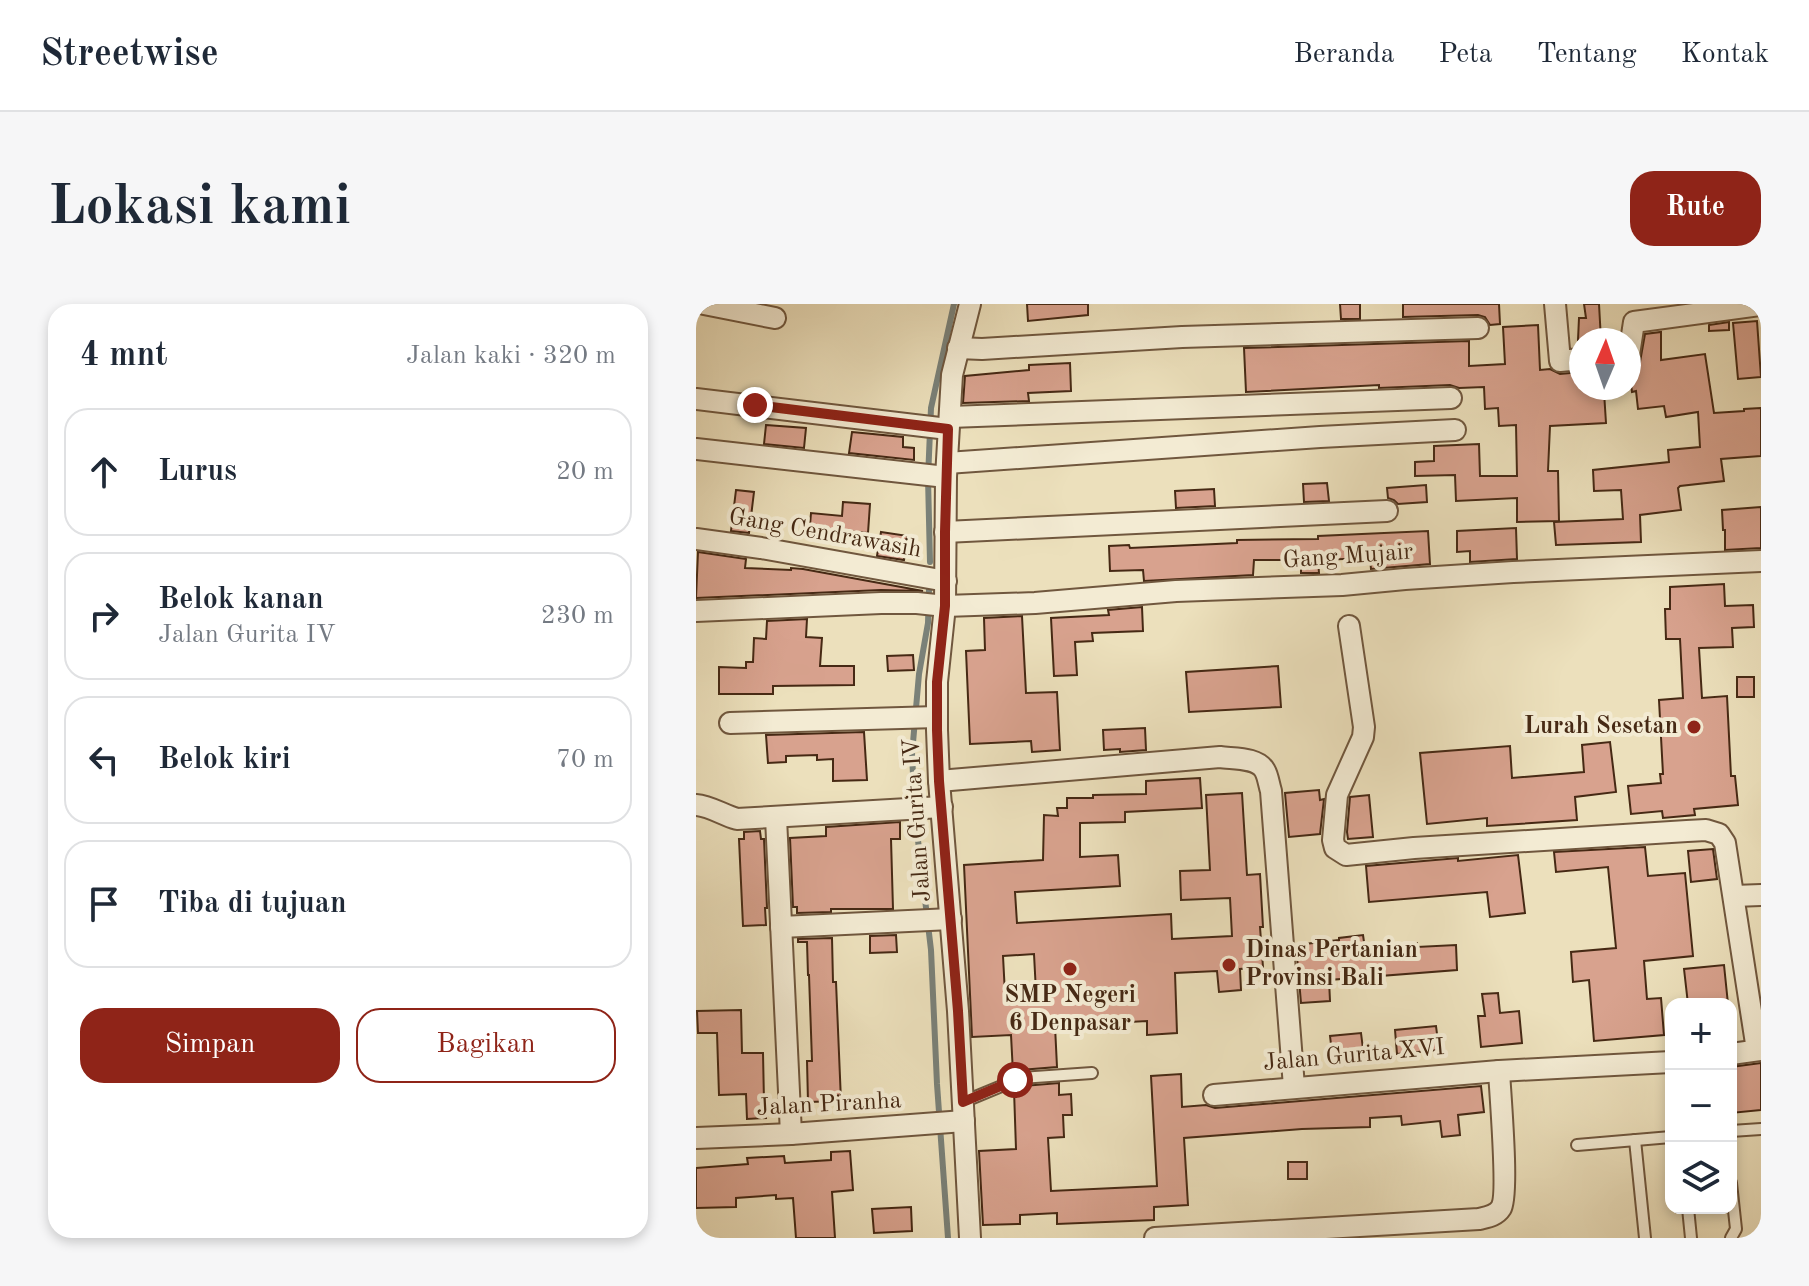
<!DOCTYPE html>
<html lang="id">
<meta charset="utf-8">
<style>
:root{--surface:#fff;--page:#f6f6f7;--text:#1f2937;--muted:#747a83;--line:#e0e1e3;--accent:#8f2418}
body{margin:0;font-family:"Old Standard TT",serif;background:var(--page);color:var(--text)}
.controls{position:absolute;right:24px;bottom:24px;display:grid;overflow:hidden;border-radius:16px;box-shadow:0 4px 12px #0003}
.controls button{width:72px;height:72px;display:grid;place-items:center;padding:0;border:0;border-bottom:2px solid var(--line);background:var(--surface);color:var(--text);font:40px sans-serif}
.compass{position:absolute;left:873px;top:24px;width:72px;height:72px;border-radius:50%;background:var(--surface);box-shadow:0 4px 12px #0003;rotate:2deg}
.stop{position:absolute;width:24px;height:24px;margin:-18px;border:6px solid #8f2418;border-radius:50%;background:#fff}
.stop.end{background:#8f2418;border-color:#fff;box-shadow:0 2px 8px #0008}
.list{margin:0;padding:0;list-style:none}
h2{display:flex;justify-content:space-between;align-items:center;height:104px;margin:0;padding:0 32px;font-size:34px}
h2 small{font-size:26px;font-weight:400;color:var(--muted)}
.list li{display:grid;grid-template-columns:52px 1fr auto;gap:24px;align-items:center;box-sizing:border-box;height:128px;margin:0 16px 16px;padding:0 16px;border:2px solid var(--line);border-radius:24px}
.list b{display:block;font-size:30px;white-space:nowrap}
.list p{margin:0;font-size:26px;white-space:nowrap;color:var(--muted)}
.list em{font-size:26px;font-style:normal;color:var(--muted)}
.actions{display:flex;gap:16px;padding:24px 32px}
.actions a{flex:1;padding:18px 0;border:2px solid var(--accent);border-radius:24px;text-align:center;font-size:28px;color:var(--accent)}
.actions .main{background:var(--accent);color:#fff}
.icon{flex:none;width:44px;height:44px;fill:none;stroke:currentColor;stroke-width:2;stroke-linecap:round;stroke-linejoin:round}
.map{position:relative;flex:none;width:1065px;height:934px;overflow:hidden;border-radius:24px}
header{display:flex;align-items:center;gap:48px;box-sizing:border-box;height:112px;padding:0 40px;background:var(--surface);border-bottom:2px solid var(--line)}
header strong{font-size:38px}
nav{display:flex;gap:44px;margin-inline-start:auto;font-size:28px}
.intro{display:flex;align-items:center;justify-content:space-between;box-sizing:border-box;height:192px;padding:0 48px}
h1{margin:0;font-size:56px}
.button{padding:20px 36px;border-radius:24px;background:var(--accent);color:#fff;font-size:28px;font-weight:700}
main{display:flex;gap:48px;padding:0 48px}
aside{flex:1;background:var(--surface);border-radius:24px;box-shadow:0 4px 12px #0003}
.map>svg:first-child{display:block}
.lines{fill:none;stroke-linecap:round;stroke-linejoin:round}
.stream{stroke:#7a8178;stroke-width:6}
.building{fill:#d8a28e;stroke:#462914;stroke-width:2;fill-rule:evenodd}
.service-casing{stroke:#70573e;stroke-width:14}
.minor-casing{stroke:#70573e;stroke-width:24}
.service{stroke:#f3ebd3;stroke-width:10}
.minor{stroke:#f3ebd3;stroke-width:20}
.route{stroke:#8f2418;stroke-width:10}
.poi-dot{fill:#8f2418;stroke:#f3ebd3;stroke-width:3}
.labels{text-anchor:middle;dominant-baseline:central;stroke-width:8;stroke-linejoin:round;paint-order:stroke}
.street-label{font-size:24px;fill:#462914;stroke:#f3ebd3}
.poi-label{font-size:24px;font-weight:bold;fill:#462914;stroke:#f3ebd3;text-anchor:end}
</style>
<header>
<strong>Streetwise</strong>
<nav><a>Beranda</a><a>Peta</a><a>Tentang</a><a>Kontak</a></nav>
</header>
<div class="intro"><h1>Lokasi kami</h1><a class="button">Rute</a></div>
<main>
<aside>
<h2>4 mnt<small>Jalan kaki · 320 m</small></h2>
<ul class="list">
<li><svg class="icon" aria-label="ahead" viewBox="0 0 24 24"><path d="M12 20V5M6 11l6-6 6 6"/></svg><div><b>Lurus</b></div><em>20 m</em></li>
<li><svg class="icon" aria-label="right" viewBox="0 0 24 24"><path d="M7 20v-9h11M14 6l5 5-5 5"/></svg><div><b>Belok kanan</b><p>Jalan Gurita IV</p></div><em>230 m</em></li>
<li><svg class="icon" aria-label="left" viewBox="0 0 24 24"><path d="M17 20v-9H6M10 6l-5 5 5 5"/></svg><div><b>Belok kiri</b></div><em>70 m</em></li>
<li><svg class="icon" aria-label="arrive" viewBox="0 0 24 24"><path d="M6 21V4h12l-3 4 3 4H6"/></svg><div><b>Tiba di tujuan</b></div></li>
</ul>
<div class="actions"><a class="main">Simpan</a><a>Bagikan</a></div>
</aside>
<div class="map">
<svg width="1065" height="934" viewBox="0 0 1065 934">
<rect width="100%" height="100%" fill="#ece0bc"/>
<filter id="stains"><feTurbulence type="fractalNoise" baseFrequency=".0025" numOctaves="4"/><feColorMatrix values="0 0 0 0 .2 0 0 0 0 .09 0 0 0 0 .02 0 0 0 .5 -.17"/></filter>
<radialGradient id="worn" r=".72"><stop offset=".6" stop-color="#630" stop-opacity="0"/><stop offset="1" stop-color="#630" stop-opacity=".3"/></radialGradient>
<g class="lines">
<g class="stream">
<path d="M234,258L232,174L235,104L258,0"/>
<path d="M233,285L232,319L223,370L216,450L219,511L235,646L241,780L252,934"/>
</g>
</g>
<g class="building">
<path d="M331,0H392V11L332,17Z"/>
<path d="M644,0H664V15H645Z"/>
<path d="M707,0H803L804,20L794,21L789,13L782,11L707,13Z"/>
<path d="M888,0H903L905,36H882L883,14H890Z"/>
<path d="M1061,17L1065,73L1042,75L1037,19Z"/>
<path d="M1033,18V26L1013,27V21Z"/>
<path d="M842,21L844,66L854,65L864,70L885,68V84H898V88H908L910,119L854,122L852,167H862L863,217L821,218V194L760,197L759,171L719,172V158L738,157V142L783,140L784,172H821L820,121L803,122L802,104L789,105L788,83L763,84L754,81L683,84V81L550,88L548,44L773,37V62L809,60L807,23Z"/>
<path d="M965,28V56L1009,50L1018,109L1048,107V105L1065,104V152L1025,155L1028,177L984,182L982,184L985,206L944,211L945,238L860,241L858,218L927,215L925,186L898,187L897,166L973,158L972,146L1004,143L1002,108L970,113L968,102L942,105L940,87L936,88L933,64L938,63L944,58L949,30Z"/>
<path d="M374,59L375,87L332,89L333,97L267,99L269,72L333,66V61Z"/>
<path d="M70,121L110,124L108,144L68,140Z"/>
<path d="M156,128L207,133V143L218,144V156L153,149Z"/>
<path d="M631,179L633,197L608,198L607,180Z"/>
<path d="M730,181L731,198L702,200L698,196L692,194L691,184Z"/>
<path d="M518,185L519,202L480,204L479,187Z"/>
<path d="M40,186L58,188L53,229L35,227Z"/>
<path d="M147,198L174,200L172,229L139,226L138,236L113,233L115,209L146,212Z"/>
<path d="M1065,203V244L1029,246V226H1027L1026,206Z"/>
<path d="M820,224L821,255L774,258V247L761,248V227Z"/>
<path d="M732,227L734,260L675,265L674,254L622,256L623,269H605V260L599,261V256H558L557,271L448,277L447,266L414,267L413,242L433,241L434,244L541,239V236L622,235V232Z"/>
<path d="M185,228L212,232L208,256L181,252Z"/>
<path d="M2,248L50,255L49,264L95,266V264L107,265L227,287L185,286L0,294Z"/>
<path d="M1028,280L1029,302L1057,301L1058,323L1036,324L1037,343L1003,344L1006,394L1031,392L1035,472H1039L1042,501L998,505L999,511L967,514L966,507L935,510L932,482L965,479L964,470H967L963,396L987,394L984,335H970L969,305H974V283Z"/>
<path d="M446,303L447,327L396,329L397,337L379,338L381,371L358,372L355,314L413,311L412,306Z"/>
<path d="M326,312L330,389L361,388L364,446L336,448L335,437L274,440L270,347L289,346L288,314Z"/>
<path d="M111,315L110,333L126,334L124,362H158V381L77,382V390H23V363L50,364V358H57L58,334L70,335L71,317Z"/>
<path d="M217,351L218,366L192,367L191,352Z"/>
<path d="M582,362L585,403L493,408L490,368Z"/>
<rect x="1041" y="373" width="17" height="20"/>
<path d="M449,424L450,446L424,448V445L408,446L407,426Z"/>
<path d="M168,428L171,476L137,477V455L121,456V451L90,452V458L72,459L70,431Z"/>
<path d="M914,438L920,488L879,493L881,516L791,522V514L731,520L724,449L814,442L816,474L888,468L886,441Z"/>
<path d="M504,474L506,504L429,508V518L384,519V553L422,551L424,582L319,588L321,619L475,610L476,635L536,632L534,594L485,596L484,567L514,566L510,491L546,489L551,571L564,570L567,623H564L567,663L544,665L545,686L523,688L521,667L479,669L481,729L451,731V717L359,722L361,763L324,766L317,769L315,731L276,733L268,561L347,556L348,511L362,512L361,504H371V494H397V491L450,490V477ZM338,650L340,688L309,690L307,652Z"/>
<path d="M623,486L624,496L628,495L624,530L593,533L589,489Z"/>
<path d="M673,491L677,533L652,535L651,528L654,493Z"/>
<path d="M204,518V535H195L197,605H135V608L101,609V603H97L94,534L130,532V523Z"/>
<path d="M64,527L65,535H68L71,604H69L70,621L47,622L43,535H48V528Z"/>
<path d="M949,543L952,572L989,569L997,652L948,657L951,695L965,694L968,731L898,737L893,676L877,678L875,648L920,644L912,563L860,568L858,548Z"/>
<path d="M1017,545L1021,575L995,578L992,547Z"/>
<path d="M822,551L829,609L794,613L791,588L673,598L670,562L762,554V557Z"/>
<path d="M200,631L201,648L174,649V632Z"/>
<path d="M667,631L669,645L721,639V643L760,641L761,666L633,676L634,697L605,699L600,641L643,636V634Z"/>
<path d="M136,634L137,678H140L145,797L112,798L111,757H116L113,671H112L111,638H102V635Z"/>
<path d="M1028,661L1032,700H992L988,665Z"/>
<path d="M802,689L804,709L823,707L826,739L785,743L782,712H789L786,690Z"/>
<path d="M45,706L46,749H67L68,798L70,814L51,815L50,790L23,791L21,729H2L1,707Z"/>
<path d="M740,722L743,746L701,750L699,726Z"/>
<path d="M665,729L668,753L637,757L634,732Z"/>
<path d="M1065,759V806L1035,809V763Z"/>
<path d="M485,770L486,803L510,801L519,804L785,782L788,808L762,811L764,831L746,833L744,817L706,821L705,812L674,814V823L606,825L488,834L492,901L458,903V916L361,920V909L324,911V920L287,921L283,847L320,845L318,786L327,782L363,779V791L375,790L376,811H367L368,833L352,834L355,887L461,882L455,772Z"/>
<path d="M154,847L157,886L136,888L139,934H100L97,894L80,895V891L40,894V903L0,904V864L52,860L51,854L88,852L89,859L135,856V848Z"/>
<rect x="592" y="858" width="19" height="17"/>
<path d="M215,903L216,927L178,929L176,905Z"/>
</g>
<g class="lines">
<g class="service-casing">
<g id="service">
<path d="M267,798L325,774L396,769"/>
<path d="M1035,827L1065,825"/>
<path d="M939,836L949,934"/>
<path d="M881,841L975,833"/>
<path d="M1035,879L1040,925L1035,934"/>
<path d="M992,904L995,934"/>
</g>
</g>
<g class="minor-casing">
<g id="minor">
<path d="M8,0L79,14"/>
<path d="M859,0L864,57L885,55"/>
<path d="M262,44L286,45L486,33L782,24"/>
<path d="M933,51L938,18L1065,1"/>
<path d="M0,95L252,125"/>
<path d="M254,113L755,94"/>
<path d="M0,145L250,173"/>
<path d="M251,159L624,133L759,126"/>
<path d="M249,228L691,207"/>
<path d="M0,235L65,244L250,277"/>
<path d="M0,307L185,299H221L249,302L339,299L480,287L646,281L709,275L817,268L1065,257"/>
<path d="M653,322L668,423L667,433L641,491L637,536L639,544L650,551L718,544L991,527L1010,526L1023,530L1029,539L1061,746"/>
<path d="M34,419L241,413"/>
<path d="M243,477L524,453C538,455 562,453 569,467C572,472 573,481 575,487L598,783"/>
<path d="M0,501C14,502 27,511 41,515L246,503"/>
<path d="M80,514L95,830"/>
<path d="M1038,592L1065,591"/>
<path d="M85,623L255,615"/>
<path d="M1035,750L1065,746"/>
<path d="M518,791L803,767L975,758"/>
<path d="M0,834L95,830L268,817"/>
<path d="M274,934L262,707L243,477L241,426V378L249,302L250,173L256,71L274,0"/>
<path d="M459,934L783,915C791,913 800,912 805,904C813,891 804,788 803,767"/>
</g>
</g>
<use href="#service" class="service"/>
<use href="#minor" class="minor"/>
</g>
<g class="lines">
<path class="route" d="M59,101L252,125L249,228V302L241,378V426L243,477L262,707L267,798L319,776"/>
</g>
<g class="poi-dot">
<circle cx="998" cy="423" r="8"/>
<circle cx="533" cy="661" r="8"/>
<circle cx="374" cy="665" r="8"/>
</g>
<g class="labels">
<g class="street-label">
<text transform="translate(129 230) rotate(10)">Gang Cendrawasih</text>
<text transform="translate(652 253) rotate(-4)">Gang Mujair</text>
<text transform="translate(222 516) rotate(-94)">Jalan Gurita IV</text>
<text transform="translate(658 752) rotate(-5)">Jalan Gurita XVI</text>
<text transform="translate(133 801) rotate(-3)">Jalan Piranha</text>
</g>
<g class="poi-label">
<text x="982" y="423">Lurah Sesetan</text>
<text x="549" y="647" text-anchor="start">Dinas Pertanian<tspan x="549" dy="28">Provinsi Bali</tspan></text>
<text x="374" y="692" text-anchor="middle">SMP Negeri<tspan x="374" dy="28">6 Denpasar</tspan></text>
</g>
</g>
<rect width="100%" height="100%" filter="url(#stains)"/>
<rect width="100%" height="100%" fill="url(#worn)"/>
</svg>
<div class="controls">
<button>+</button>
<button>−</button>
<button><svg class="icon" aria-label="layers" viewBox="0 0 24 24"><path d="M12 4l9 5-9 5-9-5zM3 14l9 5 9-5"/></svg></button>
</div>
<svg class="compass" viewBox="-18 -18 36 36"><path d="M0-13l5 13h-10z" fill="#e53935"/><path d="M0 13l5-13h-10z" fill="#747a83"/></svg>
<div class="stop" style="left:319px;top:776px"></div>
<div class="stop end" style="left:59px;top:101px"></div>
</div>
</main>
